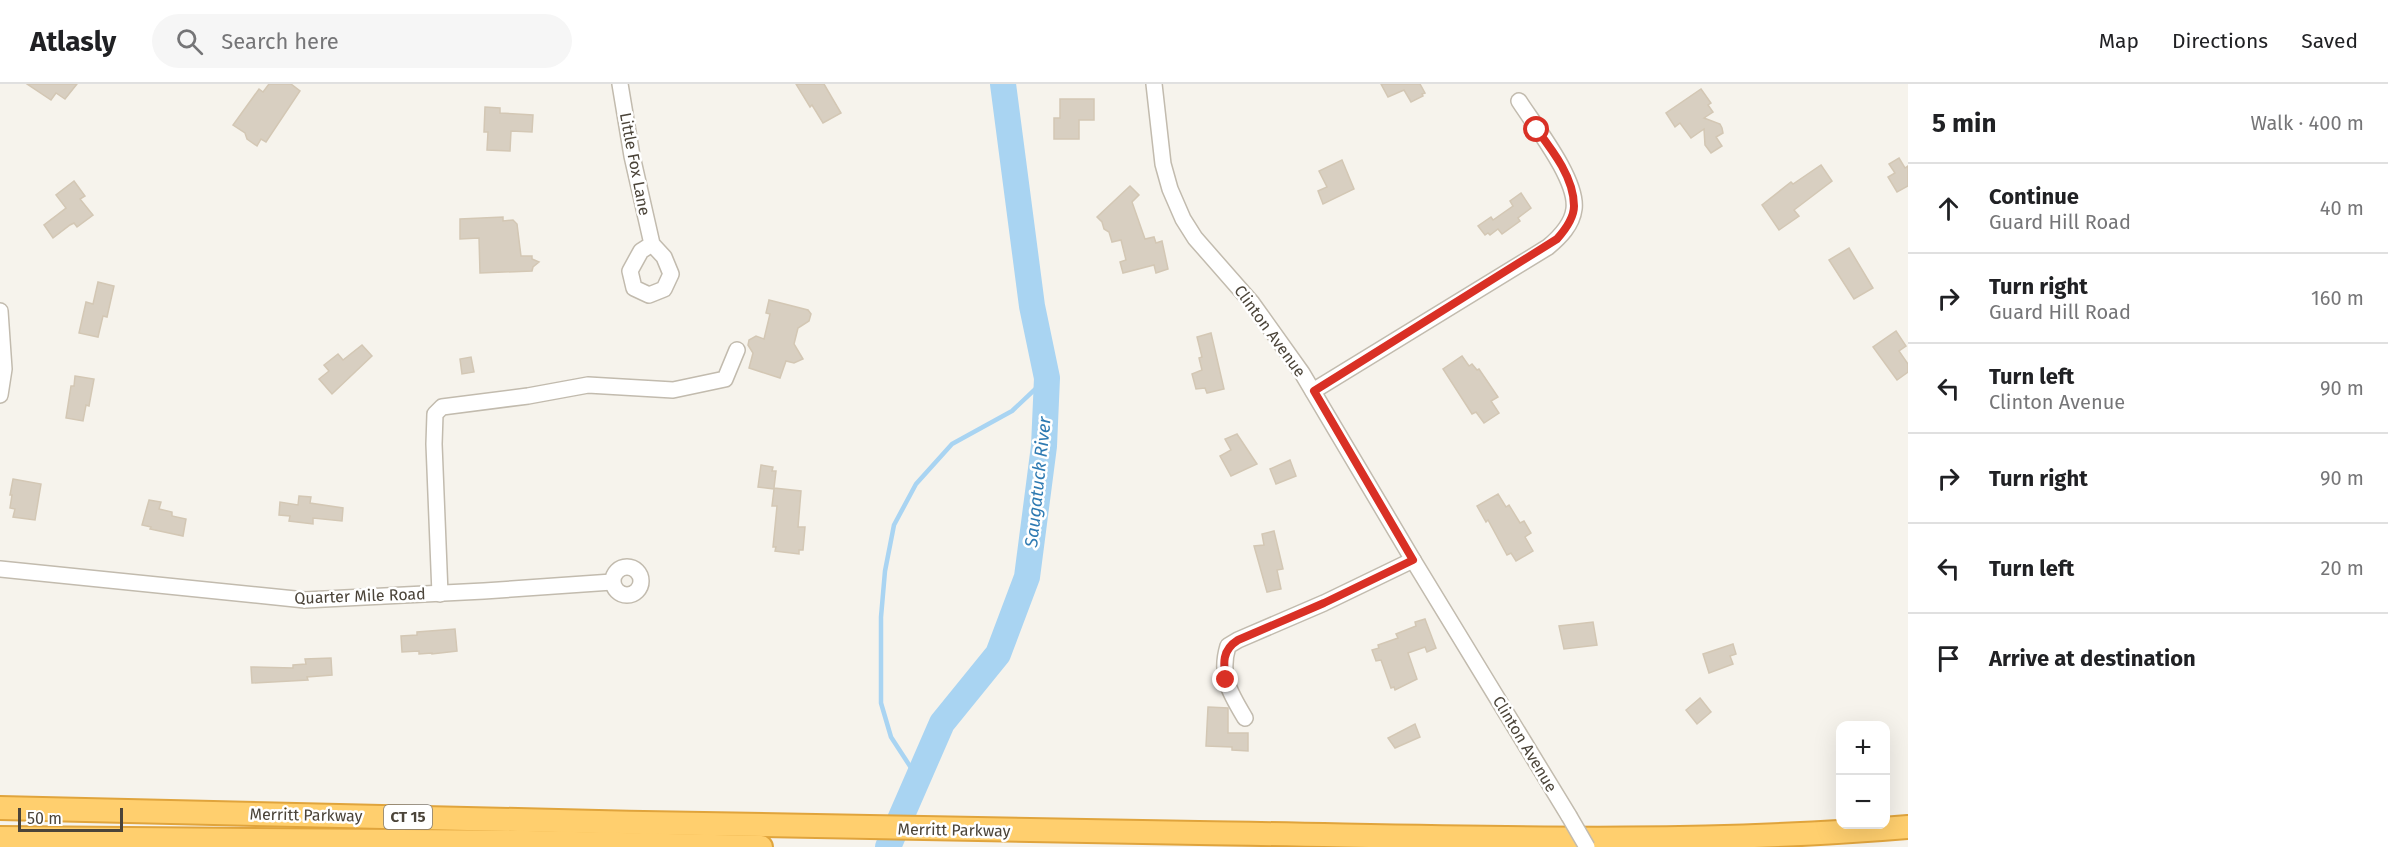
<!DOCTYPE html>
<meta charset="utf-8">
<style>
:root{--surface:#fff;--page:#f6f6f6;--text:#202124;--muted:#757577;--line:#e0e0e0}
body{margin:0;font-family:"Fira Sans",sans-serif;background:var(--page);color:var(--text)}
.controls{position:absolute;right:18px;bottom:18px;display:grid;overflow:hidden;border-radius:12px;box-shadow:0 6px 24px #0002}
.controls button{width:54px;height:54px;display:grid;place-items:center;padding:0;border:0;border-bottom:2px solid var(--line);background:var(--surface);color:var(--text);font:30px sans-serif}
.scale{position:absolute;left:18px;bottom:15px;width:105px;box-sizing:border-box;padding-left:6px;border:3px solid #4b4439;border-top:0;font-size:16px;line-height:21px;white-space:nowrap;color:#4b4439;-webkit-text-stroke:4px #fff;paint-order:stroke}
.stop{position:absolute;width:18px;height:18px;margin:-14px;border:4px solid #d93025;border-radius:50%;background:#fff}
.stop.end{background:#d93025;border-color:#fff;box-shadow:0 2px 6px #0008}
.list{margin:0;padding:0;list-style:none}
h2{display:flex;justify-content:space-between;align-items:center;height:78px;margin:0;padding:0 24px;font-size:26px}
h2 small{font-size:20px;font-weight:400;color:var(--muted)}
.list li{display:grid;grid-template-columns:39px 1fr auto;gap:18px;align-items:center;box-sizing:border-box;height:90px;padding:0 24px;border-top:2px solid var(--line)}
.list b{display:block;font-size:22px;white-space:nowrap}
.list p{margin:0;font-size:20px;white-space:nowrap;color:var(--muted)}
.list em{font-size:20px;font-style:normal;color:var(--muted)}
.icon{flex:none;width:33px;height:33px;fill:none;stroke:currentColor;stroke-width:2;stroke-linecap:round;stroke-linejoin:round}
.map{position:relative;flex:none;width:1908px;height:763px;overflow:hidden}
header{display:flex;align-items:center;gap:36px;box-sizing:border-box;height:84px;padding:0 30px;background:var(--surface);border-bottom:2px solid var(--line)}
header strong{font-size:28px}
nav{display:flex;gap:33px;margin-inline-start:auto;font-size:21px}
.search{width:420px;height:54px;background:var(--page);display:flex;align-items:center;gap:15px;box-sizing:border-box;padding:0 21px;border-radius:33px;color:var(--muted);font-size:22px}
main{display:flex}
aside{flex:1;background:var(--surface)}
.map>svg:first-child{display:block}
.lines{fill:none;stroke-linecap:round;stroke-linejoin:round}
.stream{stroke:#a9d4f2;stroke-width:4.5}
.river{stroke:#a9d4f2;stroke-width:26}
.building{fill:#d8cfc1;stroke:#d3c7b4;stroke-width:1.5}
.minor-casing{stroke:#c2bbae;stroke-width:18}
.highway-casing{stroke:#e0a43c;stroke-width:26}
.minor{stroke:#fff;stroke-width:15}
.highway{stroke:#ffcf6e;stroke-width:22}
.minor-bridge-casing{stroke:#c2bbae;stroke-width:18;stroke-linecap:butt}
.minor-bridge{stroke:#fff;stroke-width:15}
.route{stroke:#d93025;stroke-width:8}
.labels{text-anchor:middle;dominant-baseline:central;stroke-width:5;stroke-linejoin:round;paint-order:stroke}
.shield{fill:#fff;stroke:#817c74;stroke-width:1.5}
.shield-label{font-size:15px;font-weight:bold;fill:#4b4439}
.street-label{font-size:16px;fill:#4b4439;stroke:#fff}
.water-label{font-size:18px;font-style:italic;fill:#2e7ab2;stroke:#fff}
</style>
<header>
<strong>Atlasly</strong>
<div class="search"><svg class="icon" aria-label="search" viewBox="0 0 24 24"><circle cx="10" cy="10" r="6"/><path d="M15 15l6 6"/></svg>Search here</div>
<nav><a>Map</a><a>Directions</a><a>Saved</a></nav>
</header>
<main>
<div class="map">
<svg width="1908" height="763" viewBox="0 0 1908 763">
<rect width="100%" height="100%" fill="#f6f3ec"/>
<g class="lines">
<path class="stream" d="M919,696L891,653L881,619V533L885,487L894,441L916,400L952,360L1012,327L1047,294"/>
<path class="river" d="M888,763L942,639L998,570L1027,493L1044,362L1047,294L1032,222L1003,0"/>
</g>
<g class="building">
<path d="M27,0H77L65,15L56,9L51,16Z"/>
<path d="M269,0H291L300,7L266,58L261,55L257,62L247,55L245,49L233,41L259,5L263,8Z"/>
<path d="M796,0H824L841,29L823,39L812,21L810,23Z"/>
<path d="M1381,0H1420L1425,9L1422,10L1423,12L1411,18L1404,6L1388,13Z"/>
<path d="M1701,5L1711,19L1708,21L1713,28L1704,34L1720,40L1722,44L1723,49L1716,53L1722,62L1711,69L1705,61L1704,45L1691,54L1680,39L1675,43L1666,29Z"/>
<path d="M1060,15H1094V36H1079V55H1054V34H1060Z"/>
<path d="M485,23L500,24V29L533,31L532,48L511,47L510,67L487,66L488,48H484Z"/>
<path d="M1899,74L1905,84L1908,82V102L1897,108L1888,93L1895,89L1889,80Z"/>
<path d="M1342,76L1354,105L1323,120L1318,107L1327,103L1319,87Z"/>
<path d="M1821,81L1832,97L1794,126L1799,132L1779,146L1762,121L1791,98L1793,100Z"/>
<path d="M74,97L85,112L80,115L93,131L77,143L74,139L70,141L53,154L44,141L66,124L56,111Z"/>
<path d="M1130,102L1139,111L1132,118L1145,155L1154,153L1156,159L1162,157L1168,185L1156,189L1154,181L1123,189L1120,178L1126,176L1121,156L1112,158L1109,148L1104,145L1102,138L1097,133Z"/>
<path d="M1521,109L1531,124L1518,134L1520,137L1502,150L1498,145L1490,151L1488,149L1485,151L1478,142L1491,133L1493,136L1513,122L1510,117Z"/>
<path d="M503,133V137L513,136L517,140L521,172H532V175L539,178L533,183L532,187L480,189L479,154L460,155V135Z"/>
<path d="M1849,164L1873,204L1854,215L1829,176Z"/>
<path d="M98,198L114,202L107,233L103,232L98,253L79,249L86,218L93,220Z"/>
<path d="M769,216L808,226L811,230L809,237L798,244L794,260L803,275L794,279L786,277L780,294L749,284L753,269L748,261L749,256L756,252L764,255L770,230L766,229Z"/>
<path d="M1896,247L1906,262L1899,267L1908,280V288L1897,296L1873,263Z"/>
<path d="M1211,249L1224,305L1207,309L1205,304L1196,305L1192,290L1202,286L1199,274L1202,273L1197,253Z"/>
<path d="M362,261L372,272L332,310L319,295L329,287L324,281L338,270L343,276Z"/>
<path d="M1462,272L1469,282L1472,280L1477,286L1479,285L1498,313L1491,317L1499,329L1484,339L1476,328L1472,330L1443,285Z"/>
<path d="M471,273L474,288L462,290L460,275Z"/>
<path d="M75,292L94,295L89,322L86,321L83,337L66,334L71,302H74Z"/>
<path d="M1237,350L1257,380L1231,392L1220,372L1231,366L1225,355Z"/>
<path d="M1290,376L1296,392L1276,400L1270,385Z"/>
<path d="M761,381L773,383L772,387H776L774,404L801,407L798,443H805L803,466H799V470L775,467L776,463H773L777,422H772L774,405L758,403Z"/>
<path d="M13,395L41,400L35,436L13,433L15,425L10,424L12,411H10Z"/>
<path d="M1498,410L1506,423L1509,421L1520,439L1524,437L1531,449L1525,453L1533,467L1516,477L1511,469L1507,471L1488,436L1486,438L1477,422Z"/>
<path d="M299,412L311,413L310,419L343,424L342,437L313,434V440L289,437L290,432L279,431L280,418L298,421Z"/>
<path d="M149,416L161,418L159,425L172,428V432L186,435L183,452L150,445L151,443L142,441Z"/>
<path d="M1274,447L1283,485L1277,486L1281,505L1267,508L1254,462L1264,461L1262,450Z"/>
<path d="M1425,535L1436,564L1427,568L1425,563L1408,569L1417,595L1395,606L1394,603L1391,604L1381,576L1376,577L1372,566L1379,564L1378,561L1398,554L1396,550L1416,542L1415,538Z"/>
<path d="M1593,538L1597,561L1564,565L1559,542Z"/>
<path d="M455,545L457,567L432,570V569L419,570V567L402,568L401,552L417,551V548Z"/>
<path d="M1733,560L1736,570L1730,572L1733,580L1709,589L1703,570Z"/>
<path d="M331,574L332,591L307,593L308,596L252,599L251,583L293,584V581L306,580L305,575Z"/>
<path d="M1700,614L1711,628L1697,640L1686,626Z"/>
<path d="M1208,623L1228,624V649H1248V667L1232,666V663L1206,662Z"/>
<path d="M1415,640L1420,653L1395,664L1388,654Z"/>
</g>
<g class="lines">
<g class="minor-casing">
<g id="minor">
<path d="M620,0L632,72L652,160L664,173L671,190L664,205L649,211L634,204L630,187L641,167L652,160"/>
<path d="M1154,0L1163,80L1170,105L1183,135L1195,154L1252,219L1302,289L1413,476L1569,732"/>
<path d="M0,227L4,285L0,311"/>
<path d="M1313,307L1548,163C1560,153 1572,141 1574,125C1578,96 1535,42 1519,17"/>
<circle cx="627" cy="497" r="14"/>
<path d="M0,485L305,516L484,507L612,498"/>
<path d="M440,510L434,360L435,330L442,323L528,312L588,301L673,306L725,295L737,266"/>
<path d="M1245,634C1230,609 1219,592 1228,562L1238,556L1324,519L1413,476"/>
</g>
</g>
<g class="highway-casing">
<g id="highway">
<path d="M0,724C400,733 799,744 1199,749C1435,752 1672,763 1908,743"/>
<path d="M0,754L528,758L761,763"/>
</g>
</g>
<use href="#minor" class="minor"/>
<use href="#highway" class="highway"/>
<g class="minor-bridge-casing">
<path id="minor-bridge" d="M1569,732L1587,763"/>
</g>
<use href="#minor-bridge" class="minor-bridge"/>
</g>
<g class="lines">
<path class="route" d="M1226,596C1223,579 1222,566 1238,556L1324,519L1413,476L1314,307L1557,155C1565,146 1574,134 1574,122C1574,94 1553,67 1537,46"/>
</g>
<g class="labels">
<rect class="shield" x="384" y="721" width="48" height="24" rx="4.5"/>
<g class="shield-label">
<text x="408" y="733">CT 15</text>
</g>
<g class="street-label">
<text transform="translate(635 80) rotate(79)">Little Fox Lane</text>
<text transform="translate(1270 247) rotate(54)">Clinton Avenue</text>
<text transform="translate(360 512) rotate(-2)">Quarter Mile Road</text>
<text transform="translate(1525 660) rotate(59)">Clinton Avenue</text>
<text transform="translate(306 731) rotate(1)">Merritt Parkway</text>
<text transform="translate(954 746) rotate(1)">Merritt Parkway</text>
</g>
<g class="water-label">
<text transform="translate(1038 398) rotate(-84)">Saugatuck River</text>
</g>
</g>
</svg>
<div class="controls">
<button>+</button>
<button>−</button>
</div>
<div class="scale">50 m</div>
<div class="stop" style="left:1537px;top:46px"></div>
<div class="stop end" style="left:1226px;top:596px"></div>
</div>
<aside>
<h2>5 min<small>Walk · 400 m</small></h2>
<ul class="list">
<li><svg class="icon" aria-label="ahead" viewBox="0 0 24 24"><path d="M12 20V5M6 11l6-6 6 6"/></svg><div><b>Continue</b><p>Guard Hill Road</p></div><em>40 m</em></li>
<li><svg class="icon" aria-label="right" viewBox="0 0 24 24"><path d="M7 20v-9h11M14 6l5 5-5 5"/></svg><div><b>Turn right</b><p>Guard Hill Road</p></div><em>160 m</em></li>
<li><svg class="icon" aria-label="left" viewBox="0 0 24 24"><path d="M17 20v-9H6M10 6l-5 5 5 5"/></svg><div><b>Turn left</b><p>Clinton Avenue</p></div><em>90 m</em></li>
<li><svg class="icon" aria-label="right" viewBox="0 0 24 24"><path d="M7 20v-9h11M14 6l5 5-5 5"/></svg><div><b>Turn right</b></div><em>90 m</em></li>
<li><svg class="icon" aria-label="left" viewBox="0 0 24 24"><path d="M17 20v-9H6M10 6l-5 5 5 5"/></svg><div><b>Turn left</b></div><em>20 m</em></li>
<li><svg class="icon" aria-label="arrive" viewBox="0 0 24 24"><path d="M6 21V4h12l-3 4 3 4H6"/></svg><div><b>Arrive at destination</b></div></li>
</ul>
</aside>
</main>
